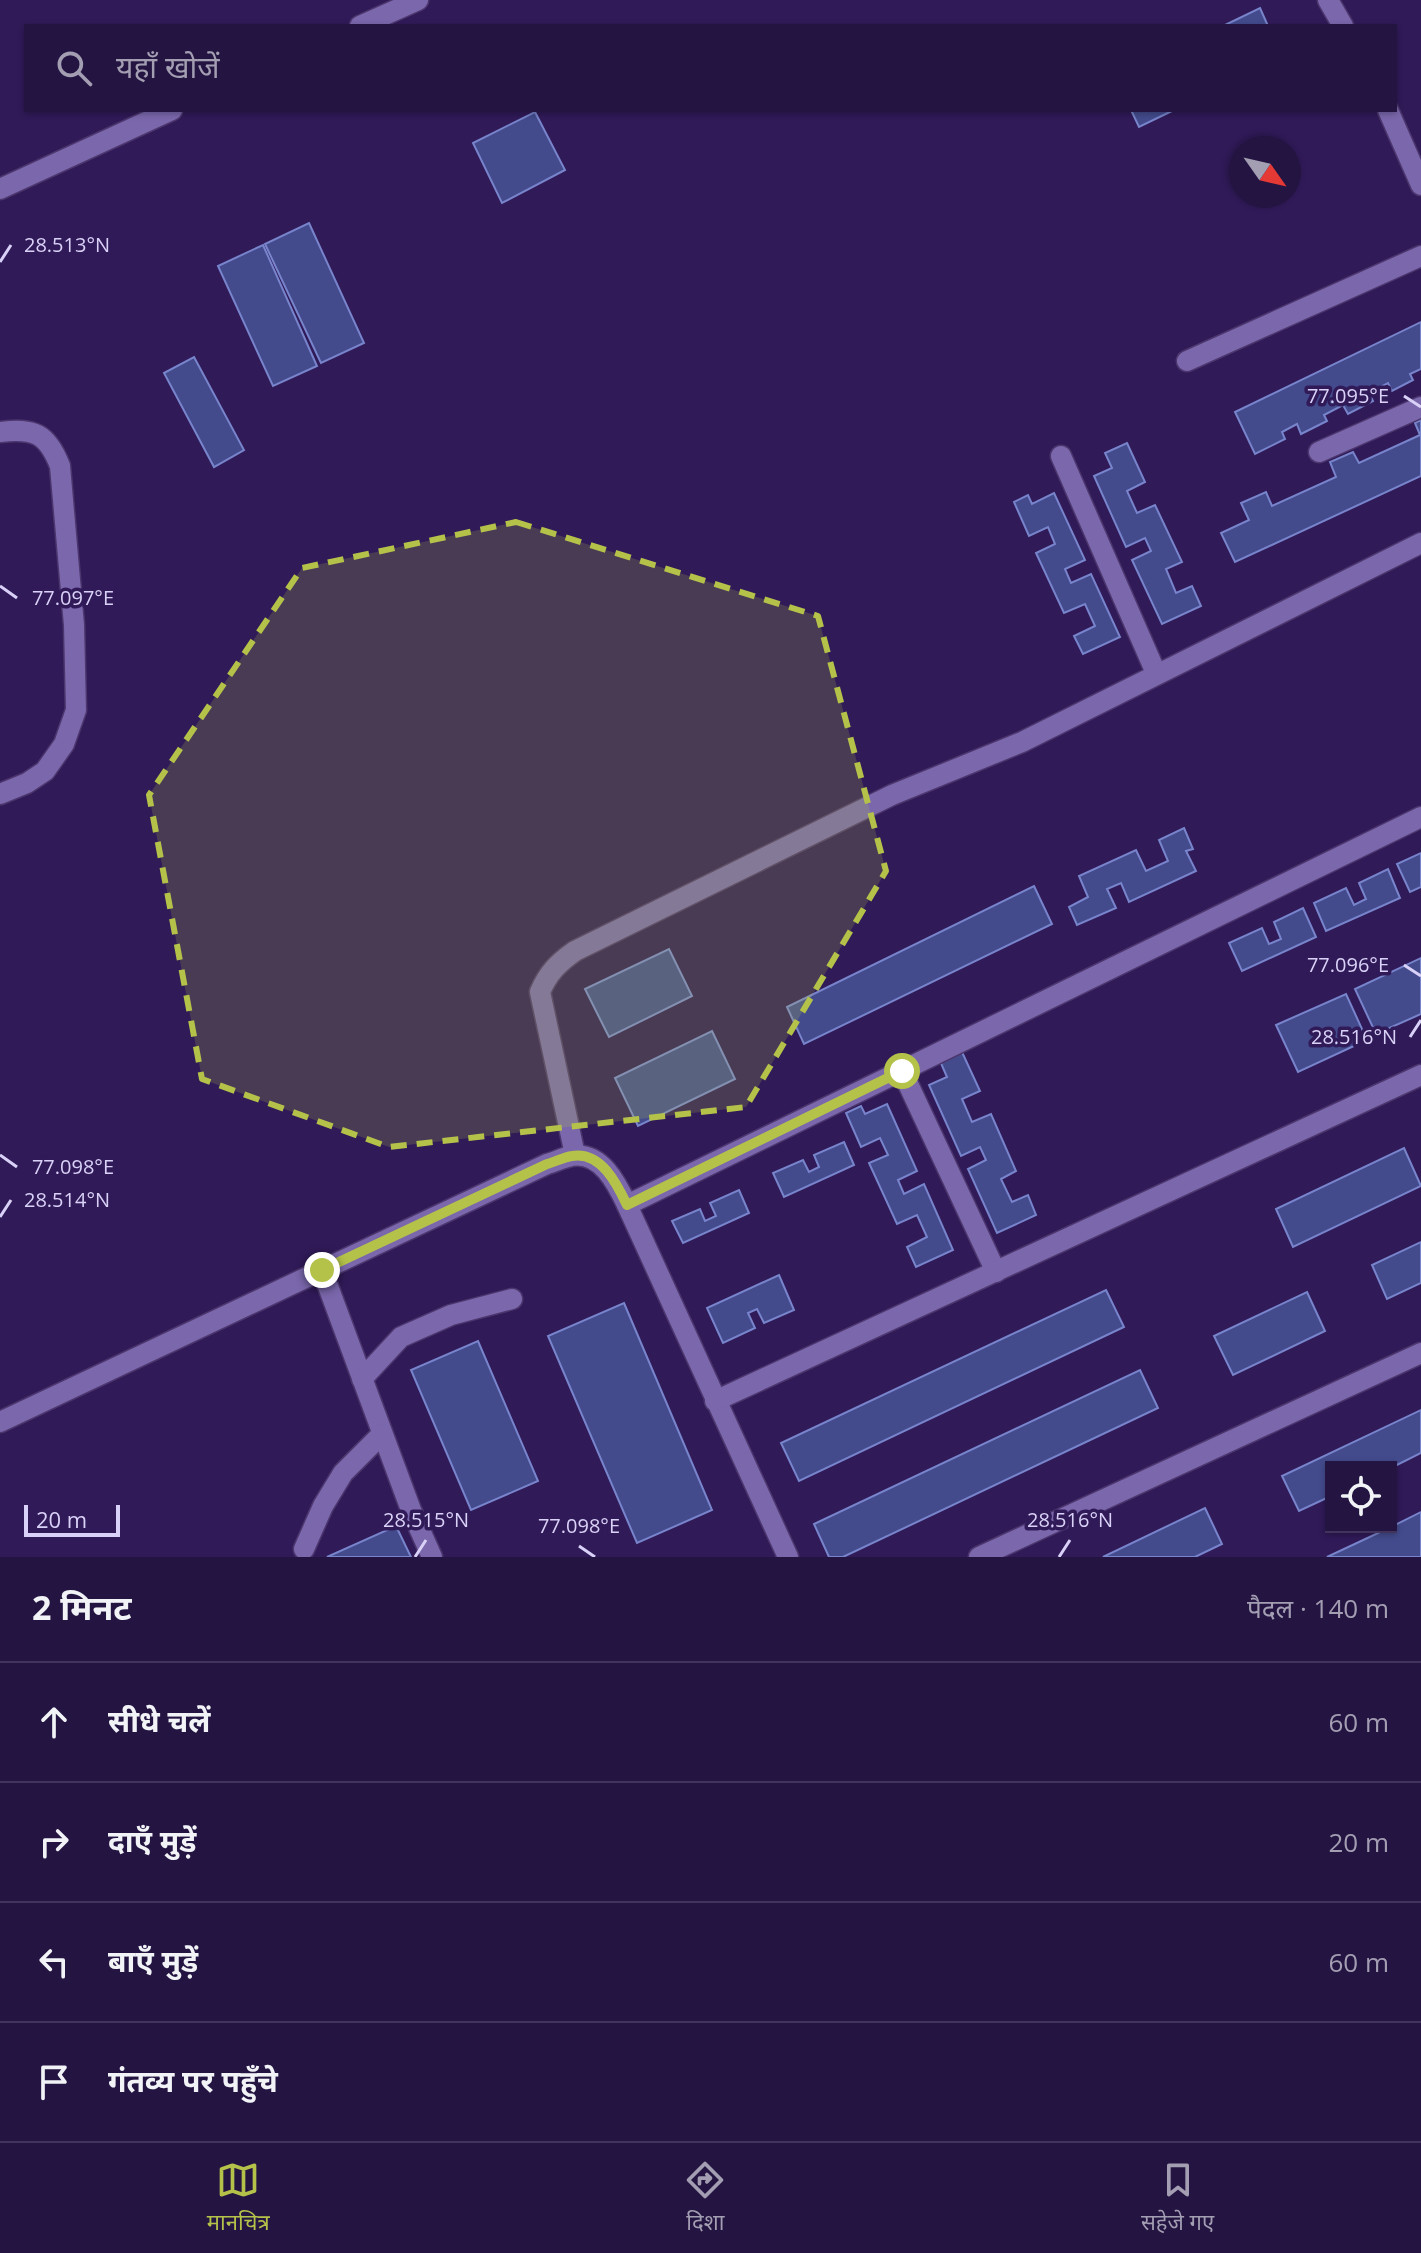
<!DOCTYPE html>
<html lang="hi">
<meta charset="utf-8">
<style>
:root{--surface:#241442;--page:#30214d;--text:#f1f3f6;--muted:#a39eb2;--line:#41335b;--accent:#b4c24a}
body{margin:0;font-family:"Open Sans","Noto Sans Devanagari",sans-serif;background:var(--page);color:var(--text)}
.controls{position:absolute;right:24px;bottom:24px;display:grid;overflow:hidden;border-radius:0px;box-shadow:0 2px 6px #0004}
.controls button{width:72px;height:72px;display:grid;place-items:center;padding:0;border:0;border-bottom:2px solid var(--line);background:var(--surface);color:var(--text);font:40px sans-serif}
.compass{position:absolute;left:1229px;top:136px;width:72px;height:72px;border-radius:50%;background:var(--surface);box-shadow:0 2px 6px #0004;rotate:124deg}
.scale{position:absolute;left:24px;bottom:20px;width:96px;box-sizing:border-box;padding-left:8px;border:4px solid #d9d1f7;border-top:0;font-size:22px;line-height:28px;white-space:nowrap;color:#d9d1f7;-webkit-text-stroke:6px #301a58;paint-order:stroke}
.stop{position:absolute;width:24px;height:24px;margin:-18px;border:6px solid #b4c24a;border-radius:50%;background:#fff}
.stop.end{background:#b4c24a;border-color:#fff;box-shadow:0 2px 8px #0008}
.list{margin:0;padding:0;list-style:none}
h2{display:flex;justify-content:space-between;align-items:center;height:104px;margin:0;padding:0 32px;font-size:34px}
h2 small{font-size:26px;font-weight:400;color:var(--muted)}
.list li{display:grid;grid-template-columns:52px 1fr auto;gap:24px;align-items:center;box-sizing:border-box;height:120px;padding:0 32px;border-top:2px solid var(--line)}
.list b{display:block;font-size:30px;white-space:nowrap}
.list em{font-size:26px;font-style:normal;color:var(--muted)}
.icon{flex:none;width:44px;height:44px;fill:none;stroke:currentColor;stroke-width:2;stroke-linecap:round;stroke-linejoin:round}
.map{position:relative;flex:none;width:1421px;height:1557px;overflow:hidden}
.search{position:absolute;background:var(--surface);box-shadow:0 2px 6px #0004;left:24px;right:24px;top:24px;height:88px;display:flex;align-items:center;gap:20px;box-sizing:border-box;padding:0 28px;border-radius:0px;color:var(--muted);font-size:30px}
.sheet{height:584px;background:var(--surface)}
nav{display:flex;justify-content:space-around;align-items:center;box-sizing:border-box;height:112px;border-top:2px solid var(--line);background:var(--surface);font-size:22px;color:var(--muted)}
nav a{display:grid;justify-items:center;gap:4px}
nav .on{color:var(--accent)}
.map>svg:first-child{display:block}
.building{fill:#434b8d;stroke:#7884cb;stroke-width:2}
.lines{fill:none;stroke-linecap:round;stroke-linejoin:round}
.minor-casing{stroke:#4c366d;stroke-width:23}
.minor{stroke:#7a67ac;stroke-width:20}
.route{stroke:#b4c24a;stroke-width:10}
.marked{fill:#b4c24a;fill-opacity:0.2;stroke:#b4c24a;stroke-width:6;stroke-dasharray:16 10;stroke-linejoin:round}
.ticks{fill:none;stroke:#d9d1f7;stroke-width:3}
.ticks-label{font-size:20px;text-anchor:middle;fill:#d9d1f7;stroke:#301a58;stroke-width:7;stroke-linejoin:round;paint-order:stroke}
</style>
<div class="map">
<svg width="1421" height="1557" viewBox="0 0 1421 1557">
<rect width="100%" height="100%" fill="#301a58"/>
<g class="building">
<path d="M1260,8L1268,26H1223Z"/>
<path d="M1131,110H1174L1139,127Z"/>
<path d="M535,112L565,170L502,203L473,143Z"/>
<path d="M309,223L364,343L321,363L265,244Z"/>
<path d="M263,245L317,366L273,386L218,266Z"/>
<path d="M1421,322V369L1410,374L1413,380L1392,391L1388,383L1369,393L1373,401L1348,414L1343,405L1324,415L1327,421L1301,434L1297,424L1282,432L1285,439L1255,454L1235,412Z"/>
<path d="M194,357L244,450L214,467L164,373Z"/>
<path d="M1421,420V476L1235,562L1221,533L1249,520L1241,503L1266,492L1272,506L1336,477L1330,462L1353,452L1359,463L1420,435L1415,423Z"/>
<path d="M1127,443L1145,482L1127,491L1137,513L1155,505L1182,562L1166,569L1176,593L1192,586L1201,606L1162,624L1132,560L1151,551L1145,538L1126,547L1094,476L1112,468L1105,453Z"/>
<path d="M1054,493L1085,560L1065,569L1071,583L1091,574L1120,637L1083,654L1074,636L1095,626L1085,604L1064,613L1036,553L1055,544L1048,527L1029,536L1014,502L1028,495L1032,504Z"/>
<path d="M1184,828L1193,849L1186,851L1196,871L1129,902L1121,883L1107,889L1116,908L1077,925L1069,907L1088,897L1079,876L1136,850L1146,871L1168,861L1159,840Z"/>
<path d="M1421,853V887L1410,892L1397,864Z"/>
<path d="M1388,869L1400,898L1326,931L1314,903L1346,888L1354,905L1366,899L1359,883Z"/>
<path d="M1034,886L1052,924L804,1044L787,1007Z"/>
<path d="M1303,908L1316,937L1242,971L1229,943L1262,928L1269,944L1281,939L1274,922Z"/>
<path d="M669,949L692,996L609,1037L585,989Z"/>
<path d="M1421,958V1014L1376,1034L1355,989Z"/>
<path d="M1346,994L1367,1040L1298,1072L1276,1025Z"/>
<path d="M712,1031L735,1079L638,1126L615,1078Z"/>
<path d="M962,1052L980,1091L962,1099L972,1122L991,1114L1016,1171L1001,1179L1012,1202L1028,1195L1036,1215L997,1233L968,1169L986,1160L980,1147L961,1156L929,1085L947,1077L940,1061Z"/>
<path d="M887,1104L917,1171L898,1180L904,1194L924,1184L953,1250L916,1267L907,1247L927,1237L917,1215L897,1224L869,1163L888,1155L880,1138L861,1147L846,1113L861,1106L865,1114Z"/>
<path d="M844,1142L854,1165L784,1197L773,1173L803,1160L809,1172L819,1167L814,1155Z"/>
<path d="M1404,1148L1421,1186L1293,1247L1276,1209Z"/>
<path d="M739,1190L749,1213L683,1243L672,1221L700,1209L705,1221L716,1216L710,1203Z"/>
<path d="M1421,1242V1283L1387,1299L1372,1265Z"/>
<path d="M779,1275L794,1310L764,1323L757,1309L748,1313L755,1328L723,1343L707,1308Z"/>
<path d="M1106,1290L1124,1327L799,1481L781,1443Z"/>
<path d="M1307,1292L1325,1331L1233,1375L1214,1336Z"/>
<path d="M624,1303L712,1510L637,1543L548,1336Z"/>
<path d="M478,1341L538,1481L471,1510L411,1370Z"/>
<path d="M1140,1370L1158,1408L843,1557H829L814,1524Z"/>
<path d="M1421,1410V1453L1391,1468L1331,1467V1496L1299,1511L1282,1476Z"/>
<path d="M1205,1508L1222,1544L1195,1557H1103Z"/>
<path d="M1421,1512V1557H1327L1391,1527Z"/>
<path d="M396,1526L411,1557H327Z"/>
</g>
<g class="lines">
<g class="minor-casing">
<g id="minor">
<path d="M1328,0L1343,26"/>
<path d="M360,26L418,0"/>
<path d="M1388,110L1421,185"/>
<path d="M0,189L172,110"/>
<path d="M1187,361L1421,256"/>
<path d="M0,432C34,428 47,433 60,466L74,625L76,710L64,744L45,771L27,783L0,794"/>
<path d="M1319,452L1421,407"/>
<path d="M1061,456L1156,673"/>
<path d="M902,1071L996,1272"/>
<path d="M575,1155L540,992C548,973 558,963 575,951L892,795L1022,742L1421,543"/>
<path d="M627,1205L788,1557"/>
<path d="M322,1270L411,1510L432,1557"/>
<path d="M362,1379L401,1337L451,1315L512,1299"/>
<path d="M715,1401L1421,1075"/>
<path d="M0,1422L547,1164C555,1162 564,1157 572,1156C601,1151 617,1184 627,1205L1421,817"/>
<path d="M304,1549L323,1506L343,1473L382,1434"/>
<path d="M979,1557L1421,1353"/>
</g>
</g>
<use href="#minor" class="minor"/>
</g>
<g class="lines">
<path class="route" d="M322,1270L547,1164C555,1162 564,1157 572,1156C601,1151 617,1184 627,1205L902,1071"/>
</g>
<path class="marked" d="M516,522L818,616L886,871L746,1107L389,1147L202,1079L149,795L302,568Z"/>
<path class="ticks" d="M0,262L11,245M1404,396L1421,407M0,586L17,598M1404,965L1421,976M1410,1037L1421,1020M0,1155L17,1167M0,1217L11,1200M579,1546L595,1557M415,1557L426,1540M1059,1557L1070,1540"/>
<g class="ticks-label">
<text x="67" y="252">28.513°N</text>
<text x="1348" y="403">77.095°E</text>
<text x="73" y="605">77.097°E</text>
<text x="1348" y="972">77.096°E</text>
<text x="1354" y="1044">28.516°N</text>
<text x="73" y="1174">77.098°E</text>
<text x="67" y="1207">28.514°N</text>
<text x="426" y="1527">28.515°N</text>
<text x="1070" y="1527">28.516°N</text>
<text x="579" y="1533">77.098°E</text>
</g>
</svg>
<div class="controls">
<button><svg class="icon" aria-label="locate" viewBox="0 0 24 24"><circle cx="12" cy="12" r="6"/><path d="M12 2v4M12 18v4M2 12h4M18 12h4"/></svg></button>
</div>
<svg class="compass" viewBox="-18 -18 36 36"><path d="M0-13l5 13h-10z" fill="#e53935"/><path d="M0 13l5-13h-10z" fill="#a39eb2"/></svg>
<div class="scale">20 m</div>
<div class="stop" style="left:902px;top:1071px"></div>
<div class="stop end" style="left:322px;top:1270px"></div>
<div class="search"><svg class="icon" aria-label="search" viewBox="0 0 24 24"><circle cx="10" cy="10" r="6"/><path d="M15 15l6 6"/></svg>यहाँ खोजें</div>
</div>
<section class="sheet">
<h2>2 मिनट<small>पैदल · 140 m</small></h2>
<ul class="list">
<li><svg class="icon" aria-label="ahead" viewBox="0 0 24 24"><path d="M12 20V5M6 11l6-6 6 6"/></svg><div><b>सीधे चलें</b></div><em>60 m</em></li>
<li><svg class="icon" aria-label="right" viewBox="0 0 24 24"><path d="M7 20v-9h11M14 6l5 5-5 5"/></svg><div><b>दाएँ मुड़ें</b></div><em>20 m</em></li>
<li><svg class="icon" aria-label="left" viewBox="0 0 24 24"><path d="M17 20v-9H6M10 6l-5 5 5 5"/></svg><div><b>बाएँ मुड़ें</b></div><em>60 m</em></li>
<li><svg class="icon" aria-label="arrive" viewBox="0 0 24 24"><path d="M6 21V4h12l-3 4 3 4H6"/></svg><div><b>गंतव्य पर पहुँचे</b></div></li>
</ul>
</section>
<nav>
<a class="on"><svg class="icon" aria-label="map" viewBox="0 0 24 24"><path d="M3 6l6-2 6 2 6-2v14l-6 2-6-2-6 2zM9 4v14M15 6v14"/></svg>मानचित्र</a>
<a><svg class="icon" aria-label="directions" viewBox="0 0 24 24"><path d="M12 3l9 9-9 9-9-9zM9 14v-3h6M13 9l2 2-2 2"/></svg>दिशा</a>
<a><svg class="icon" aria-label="saved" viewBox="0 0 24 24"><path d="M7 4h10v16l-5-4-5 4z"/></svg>सहेजे गए</a>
</nav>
